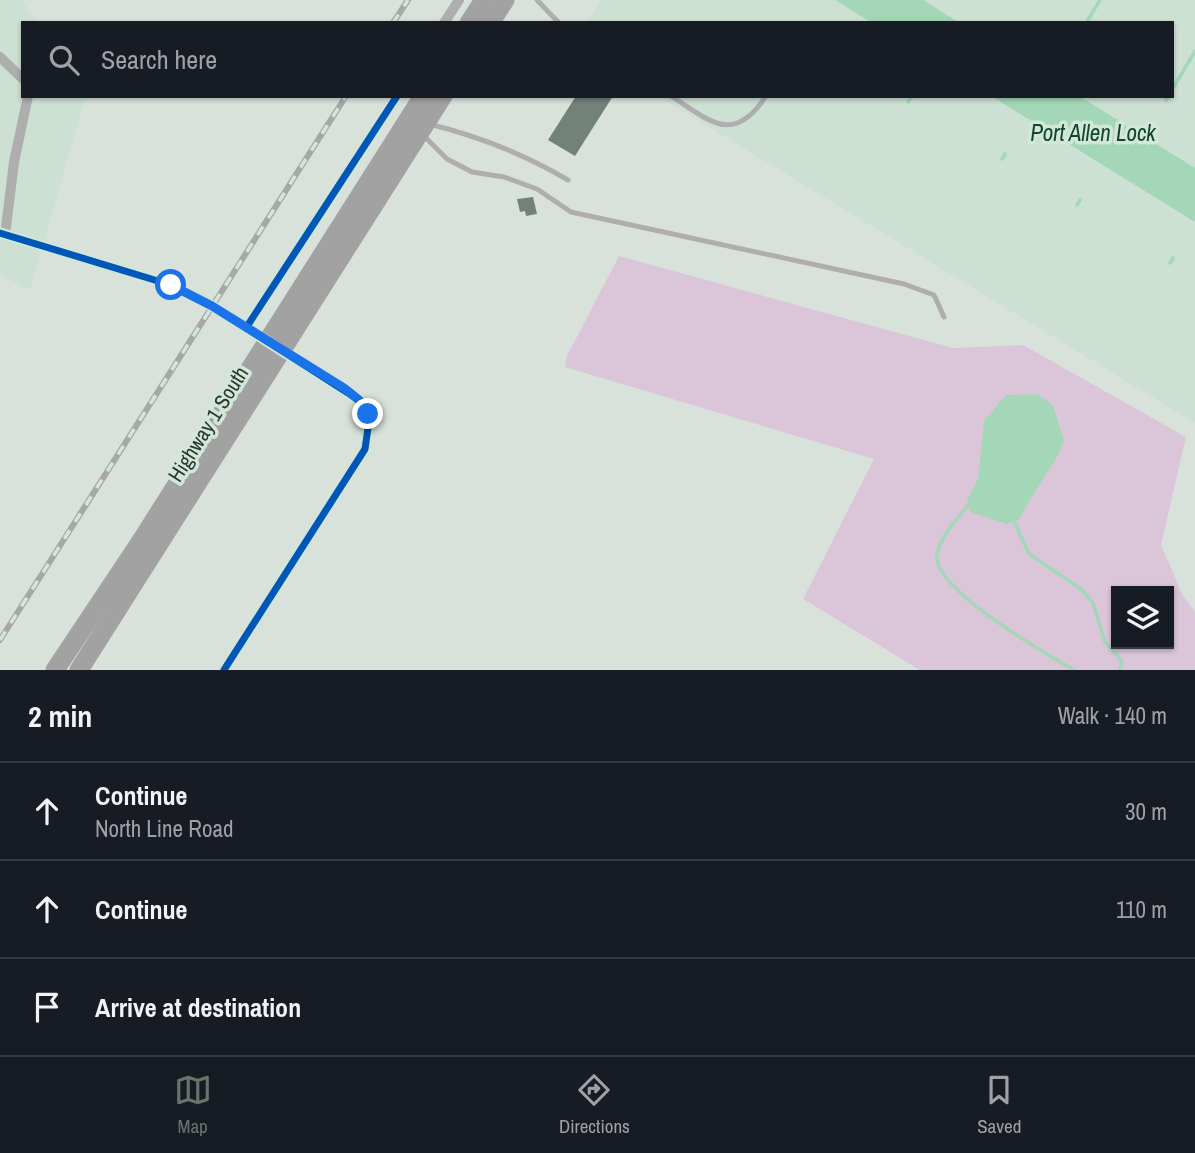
<!DOCTYPE html>
<meta charset="utf-8">
<style>
:root{--surface:#171b24;--page:#20242c;--text:#f1f3f6;--muted:#9ea1a6;--line:#363941;--accent:#6a726c}
body{margin:0;font-family:"Archivo Narrow",sans-serif;background:var(--page);color:var(--text)}
.controls{position:absolute;right:21px;bottom:21px;display:grid;overflow:hidden;border-radius:0px;box-shadow:0 2px 5px #0004}
.controls button{width:63px;height:63px;display:grid;place-items:center;padding:0;border:0;border-bottom:2px solid var(--line);background:var(--surface);color:var(--text);font:35px sans-serif}
.stop{position:absolute;width:21px;height:21px;margin:-16px;border:5px solid #1a73e8;border-radius:50%;background:#fff}
.stop.end{background:#1a73e8;border-color:#fff;box-shadow:0 2px 7px #0008}
.list{margin:0;padding:0;list-style:none}
h2{display:flex;justify-content:space-between;align-items:center;height:91px;margin:0;padding:0 28px;font-size:30px}
h2 small{font-size:23px;font-weight:400;color:var(--muted)}
.list li{display:grid;grid-template-columns:46px 1fr auto;gap:21px;align-items:center;box-sizing:border-box;height:98px;padding:0 28px;border-top:2px solid var(--line)}
.list b{display:block;font-size:26px;white-space:nowrap}
.list p{margin:0;font-size:23px;white-space:nowrap;color:var(--muted)}
.list em{font-size:23px;font-style:normal;color:var(--muted)}
.icon{flex:none;width:38px;height:38px;fill:none;stroke:currentColor;stroke-width:2;stroke-linecap:round;stroke-linejoin:round}
.map{position:relative;flex:none;width:1195px;height:670px;overflow:hidden}
.search{position:absolute;background:var(--surface);box-shadow:0 2px 5px #0004;left:21px;right:21px;top:21px;height:77px;display:flex;align-items:center;gap:18px;box-sizing:border-box;padding:0 24px;border-radius:0px;color:var(--muted);font-size:26px}
.sheet{height:385px;background:var(--surface)}
nav{display:flex;justify-content:space-around;align-items:center;box-sizing:border-box;height:98px;border-top:2px solid var(--line);background:var(--surface);font-size:19px;color:var(--muted)}
nav a{display:grid;justify-items:center;gap:4px}
nav .on{color:var(--accent)}
.map>svg:first-child{display:block}
.built{fill:#cce0d3}
.green{fill:#dbc5d9;fill-rule:evenodd}
.water{fill:#a3d7b7}
.lines{fill:none;stroke-linecap:round;stroke-linejoin:round}
.stream{stroke:#a3d7b7;stroke-width:3.5}
.building{fill:#728279}
.lane{stroke:#afaeaf;stroke-width:5}
.street{stroke:#afaeaf;stroke-width:10}
.highway{stroke:#a2a2a3;stroke-width:19}
.rail-casing{stroke:#a6a7a6;stroke-width:6}
.rail{stroke:#d3e7d9;stroke-width:3.5;stroke-dasharray:10;stroke-linecap:butt}
.highway-bridge{stroke:#a2a2a3;stroke-width:19}
.cycleway-casing{stroke:#d3e7d9;stroke-width:11}
.cycleway{stroke:#0057b8;stroke-width:7}
.route{stroke:#1a73e8;stroke-width:9}
.labels{text-anchor:middle;dominant-baseline:central;stroke-width:7;stroke-linejoin:round;paint-order:stroke}
.street-label{font-size:21px;fill:#2e3631;stroke:#d3e7d9}
.water-label{font-size:23px;font-style:italic;fill:#10472b;stroke:#d3e7d9}
</style>
<div class="map">
<svg width="1195" height="670" viewBox="0 0 1195 670">
<rect width="100%" height="100%" fill="#d8e2db"/>
<g class="built">
<path d="M0,0H22L36,23H23V96L85,98L30,290L0,275Z"/>
<path d="M601,0H835L872,23H587Z"/>
<path d="M923,0H1195V168L1079,96H1172V23H960Z"/>
<path d="M658,96H991L1195,222V423Z"/>
</g>
<path class="green" d="M619,256L953,348L1023,345L1186,437L1161,545L1183,596L1195,612V670H920L803,599L874,459L565,367L567,356ZM1116,591H1169V644H1116Z"/>
<g class="water">
<path d="M835,0H923L960,23H872Z"/>
<path d="M991,96H1079L1195,168V222Z"/>
<path d="M1038,394L1053,406L1064,440C1054,470 1032,490 1020,519L1007,524L971,512L967,501L978,479L984,421L1006,395Z"/>
</g>
<g class="lines">
<g class="stream">
<path d="M1086,23L1100,0"/>
<path d="M1172,90L1195,51"/>
<path d="M1166,100L1169,96"/>
<path d="M908,102L912,97"/>
<path d="M1002,159L1005,154"/>
<path d="M1077,205L1080,200"/>
<path d="M1170,263L1173,258"/>
<path d="M968,505C957,519 940,537 937,555C933,589 1046,654 1074,670"/>
<path d="M1014,521L1029,554L1081,589L1093,603L1105,642L1122,661L1120,670"/>
</g>
</g>
<g class="building">
<path d="M576,96H613L575,156L548,140Z"/>
<path d="M533,197L537,214L526,216L525,211L520,212L517,199Z"/>
</g>
<g class="lines">
<g class="lane">
<path d="M537,0L559,23"/>
<path d="M671,96C711,122 734,145 766,96"/>
<path d="M429,124C478,136 524,154 568,180"/>
<path d="M424,136L447,159L472,172L504,177L537,189L571,212L904,284L934,295L944,317"/>
</g>
<g class="street">
<path d="M444,23L459,0"/>
<path d="M0,57L23,79"/>
<path d="M0,233L171,285L212,306L359,400L369,421L365,449L224,670"/>
<path d="M5,235L14,162L28,96"/>
<path d="M246,328L397,96"/>
</g>
<g class="highway">
<path d="M469,23L484,0"/>
<path d="M490,23L505,0"/>
<path d="M55,670L141,541"/>
<path d="M79,670L155,550"/>
</g>
<g class="rail-casing">
<g id="rail">
<path d="M393,23L408,0"/>
<path d="M0,640L346,96"/>
</g>
</g>
<use href="#rail" class="rail"/>
<g class="highway-bridge">
<path d="M141,541L423,96"/>
<path d="M155,550L443,96"/>
</g>
<g class="cycleway-casing">
<g id="cycleway">
<path d="M0,233L171,285L212,306L359,400L369,421L365,449L224,670"/>
<path d="M246,328L397,96"/>
</g>
</g>
<use href="#cycleway" class="cycleway"/>
</g>
<g class="lines">
<path class="route" d="M171,285L212,306L344,388L359,400L368,414"/>
</g>
<g class="labels">
<g class="street-label">
<text transform="translate(208 424) rotate(-58)">Highway 1 South</text>
</g>
<g class="water-label">
<text x="1093" y="132">Port Allen Lock</text>
</g>
</g>
</svg>
<div class="controls">
<button><svg class="icon" aria-label="layers" viewBox="0 0 24 24"><path d="M12 4l9 5-9 5-9-5zM3 14l9 5 9-5"/></svg></button>
</div>
<div class="stop" style="left:171px;top:285px"></div>
<div class="stop end" style="left:368px;top:414px"></div>
<div class="search"><svg class="icon" aria-label="search" viewBox="0 0 24 24"><circle cx="10" cy="10" r="6"/><path d="M15 15l6 6"/></svg>Search here</div>
</div>
<section class="sheet">
<h2>2 min<small>Walk · 140 m</small></h2>
<ul class="list">
<li><svg class="icon" aria-label="ahead" viewBox="0 0 24 24"><path d="M12 20V5M6 11l6-6 6 6"/></svg><div><b>Continue</b><p>North Line Road</p></div><em>30 m</em></li>
<li><svg class="icon" aria-label="ahead" viewBox="0 0 24 24"><path d="M12 20V5M6 11l6-6 6 6"/></svg><div><b>Continue</b></div><em>110 m</em></li>
<li><svg class="icon" aria-label="arrive" viewBox="0 0 24 24"><path d="M6 21V4h12l-3 4 3 4H6"/></svg><div><b>Arrive at destination</b></div></li>
</ul>
</section>
<nav>
<a class="on"><svg class="icon" aria-label="map" viewBox="0 0 24 24"><path d="M3 6l6-2 6 2 6-2v14l-6 2-6-2-6 2zM9 4v14M15 6v14"/></svg>Map</a>
<a><svg class="icon" aria-label="directions" viewBox="0 0 24 24"><path d="M12 3l9 9-9 9-9-9zM9 14v-3h6M13 9l2 2-2 2"/></svg>Directions</a>
<a><svg class="icon" aria-label="saved" viewBox="0 0 24 24"><path d="M7 4h10v16l-5-4-5 4z"/></svg>Saved</a>
</nav>
